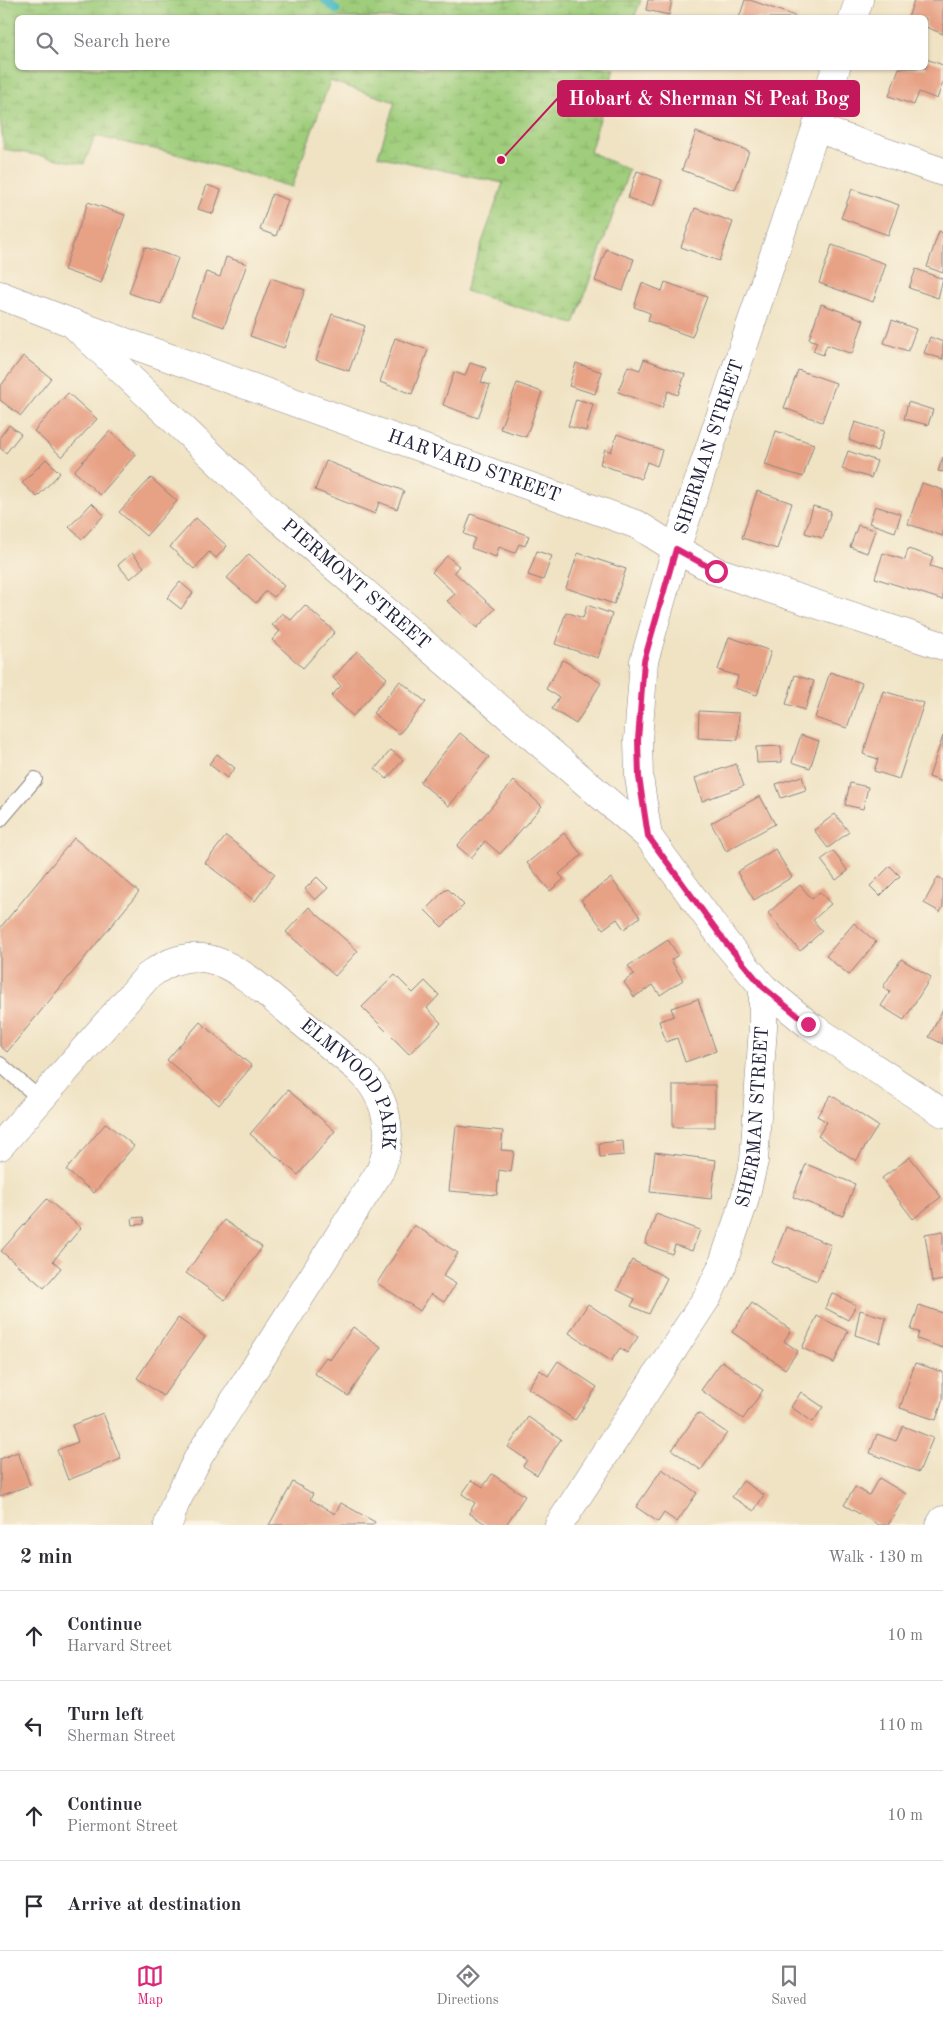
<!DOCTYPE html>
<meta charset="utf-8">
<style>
:root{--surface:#fff;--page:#f7f7f7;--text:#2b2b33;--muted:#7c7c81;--line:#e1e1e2;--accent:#db2777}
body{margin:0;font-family:"Old Standard TT",serif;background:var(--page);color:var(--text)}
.stop{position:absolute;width:15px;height:15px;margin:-11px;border:4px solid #db2777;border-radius:50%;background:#fff}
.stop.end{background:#db2777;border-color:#fff;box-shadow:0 1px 5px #0008}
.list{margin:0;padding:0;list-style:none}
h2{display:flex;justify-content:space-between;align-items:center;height:65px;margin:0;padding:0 20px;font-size:21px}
h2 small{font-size:16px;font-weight:400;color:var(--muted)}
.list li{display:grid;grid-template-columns:32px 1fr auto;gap:15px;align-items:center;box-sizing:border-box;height:90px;padding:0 20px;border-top:1px solid var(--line)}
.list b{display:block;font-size:19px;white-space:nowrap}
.list p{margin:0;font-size:16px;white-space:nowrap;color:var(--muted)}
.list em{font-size:16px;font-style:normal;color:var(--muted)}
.icon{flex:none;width:28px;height:28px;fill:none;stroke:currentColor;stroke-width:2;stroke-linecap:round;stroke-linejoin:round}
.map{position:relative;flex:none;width:943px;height:1525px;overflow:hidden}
.search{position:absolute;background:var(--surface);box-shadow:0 1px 4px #0004;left:15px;right:15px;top:15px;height:55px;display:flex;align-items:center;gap:12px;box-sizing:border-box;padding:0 18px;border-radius:8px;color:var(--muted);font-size:19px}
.sheet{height:425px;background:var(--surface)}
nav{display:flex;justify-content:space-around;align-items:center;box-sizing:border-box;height:70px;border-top:1px solid var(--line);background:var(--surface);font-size:14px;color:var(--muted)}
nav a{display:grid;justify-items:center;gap:2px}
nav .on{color:var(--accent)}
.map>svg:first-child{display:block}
.wetland{fill:url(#wetland-marsh);stroke:#60785b}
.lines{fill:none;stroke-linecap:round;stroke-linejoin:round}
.stream{stroke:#4ab9c1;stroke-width:9}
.building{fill:#e7a286}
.service-casing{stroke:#898280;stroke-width:16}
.minor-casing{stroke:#898280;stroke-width:29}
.tertiary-casing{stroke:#898280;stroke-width:29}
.service{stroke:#fff;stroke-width:14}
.minor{stroke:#fff;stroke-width:28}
.tertiary{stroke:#fff;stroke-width:28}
.route{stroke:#db2777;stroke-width:6}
.labels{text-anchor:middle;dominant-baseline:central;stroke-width:4;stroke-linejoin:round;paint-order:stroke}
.street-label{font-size:19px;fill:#22223b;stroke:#fcf5e5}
.leader{fill:none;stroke:#c2185b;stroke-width:2}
.callout-dot{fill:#c2185b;stroke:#fcf5e5;stroke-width:2}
.callout{fill:#c2185b;stroke:#c2185b;stroke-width:2}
.callout-label{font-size:20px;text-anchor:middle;font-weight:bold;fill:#fff}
</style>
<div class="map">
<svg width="943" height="1525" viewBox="0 0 943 1525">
<defs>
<pattern id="wetland-marsh" width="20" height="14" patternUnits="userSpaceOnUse" patternTransform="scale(1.25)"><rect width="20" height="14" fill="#9fcd7b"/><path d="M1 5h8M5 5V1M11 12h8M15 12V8" fill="none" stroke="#89b06b"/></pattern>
</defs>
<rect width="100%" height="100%" fill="#fcf5e5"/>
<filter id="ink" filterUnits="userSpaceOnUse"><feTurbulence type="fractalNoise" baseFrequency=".02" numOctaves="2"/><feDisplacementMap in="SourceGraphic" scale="10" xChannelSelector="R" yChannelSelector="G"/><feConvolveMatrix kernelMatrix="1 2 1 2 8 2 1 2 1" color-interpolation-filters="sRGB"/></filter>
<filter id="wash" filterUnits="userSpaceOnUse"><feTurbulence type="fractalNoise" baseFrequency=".0096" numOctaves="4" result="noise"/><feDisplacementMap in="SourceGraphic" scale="20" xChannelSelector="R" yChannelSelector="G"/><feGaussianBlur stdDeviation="1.12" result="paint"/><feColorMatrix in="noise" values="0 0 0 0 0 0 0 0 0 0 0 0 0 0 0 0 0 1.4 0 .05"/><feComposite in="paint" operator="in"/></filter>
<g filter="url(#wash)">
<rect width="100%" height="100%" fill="#f0e3c4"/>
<path class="wetland" d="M0,0H641L634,18H18V68H615L590,152L629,170L574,324L465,291L503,183L378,156L395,102L330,81L292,187L173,153L95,136L84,164L4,149L0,118Z"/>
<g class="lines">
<path class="stream" d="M325,0L336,10"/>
</g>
<g id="blocks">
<g class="building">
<path d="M648,0H672L669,15L646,10Z"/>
<path d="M745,0H750L800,18H739Z"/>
<path d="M914,0H943V34L926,27V18H908Z"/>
<path d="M926,59L943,65V82L937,99L919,92L914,105L889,96L899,68H926Z"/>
<path d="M696,132L749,151L735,190L682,170Z"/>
<path d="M637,171L662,180L653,207L628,198Z"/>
<path d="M207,185L221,190L213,214L198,209Z"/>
<path d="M852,189L899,205L888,235L841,218Z"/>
<path d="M272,194L288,200L276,236L260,230Z"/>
<path d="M88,202L125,215L101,283L64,270Z"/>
<path d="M695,208L733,222L719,261L681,247Z"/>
<path d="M939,231L943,233V273L927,267Z"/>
<path d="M832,245L886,264L873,302L819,283Z"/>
<path d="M145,247L178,258L161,304L129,293Z"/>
<path d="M606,249L634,259L623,291L595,281Z"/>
<path d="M226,257L247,264L224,327L191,315L206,272L220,277Z"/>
<path d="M916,269L943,279L938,298L909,288Z"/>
<path d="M271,278L305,290L284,348L250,336Z"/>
<path d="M665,282L707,297L692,337L648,321L650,313L634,307L642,283L662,291Z"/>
<path d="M821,304L864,320L852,354L827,345L823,355L813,351L817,342L809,339Z"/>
<path d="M332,314L365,326L349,371L316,360Z"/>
<path d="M892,320L916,329L908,351L884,343Z"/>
<path d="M930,337L943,342V359L924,353Z"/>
<path d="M395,338L428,350L412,394L380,382Z"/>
<path d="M23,356L51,378L21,416L0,400V387Z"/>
<path d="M644,359L685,374L678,395L668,391L662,408L618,392L628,366L640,370Z"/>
<path d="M470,363L486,368L481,382L490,385L478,418L443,405L454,372L465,376Z"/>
<path d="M576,363L602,372L595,394L569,386Z"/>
<path d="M798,370L836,383L822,422L784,408Z"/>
<path d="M517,383L542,392L526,437L500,429Z"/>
<path d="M68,393L97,419L62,457L34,431Z"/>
<path d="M576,399L593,404L586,431L568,426Z"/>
<path d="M908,402L933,410L928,425L904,419Z"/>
<path d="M855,422L884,431L877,451L849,440Z"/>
<path d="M9,425L21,434L6,453L0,448V437Z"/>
<path d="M110,431L136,454L100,495L74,471Z"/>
<path d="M776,431L814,444L803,477L765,465Z"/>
<path d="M617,434L662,450L657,466L647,462L641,479L600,464L605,449L611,452Z"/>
<path d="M848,451L877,461L871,478L842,469Z"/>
<path d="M943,457V472L938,471Z"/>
<path d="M46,459L60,473L37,497L22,483Z"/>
<path d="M326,461L404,491L397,509L379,502L375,514L315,490Z"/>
<path d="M151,478L177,501L146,536L119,512Z"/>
<path d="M922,483L943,490V536L908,524Z"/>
<path d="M757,491L792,503L777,549L742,538Z"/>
<path d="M92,503L104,515L82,539L69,527Z"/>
<path d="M813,506L831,511L823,538L805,533Z"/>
<path d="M875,506L901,514L895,532L869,523Z"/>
<path d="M471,514L529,536L525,546L519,544L515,553L499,547L496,557L471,548L475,538L464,534Z"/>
<path d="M196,518L227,546L216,558L209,552L194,569L170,547Z"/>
<path d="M858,525L875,530L867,553L850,547Z"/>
<path d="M908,549L933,557L930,566L943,570V600L875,578L883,553L905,560Z"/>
<path d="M537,551L552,556L543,580L528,575Z"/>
<path d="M132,553L144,567L130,579L118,565Z"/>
<path d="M578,553L626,569L614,604L566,588Z"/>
<path d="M249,554L284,586L274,597L266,591L256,603L227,578Z"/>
<path d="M447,556L459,566L454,572L495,609L477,628L447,601L455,594L432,572Z"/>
<path d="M180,582L193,593L181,609L167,598Z"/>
<path d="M305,605L335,632L303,668L272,640L280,631L272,625L282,613L291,620Z"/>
<path d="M587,605L612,614L598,658L555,644L566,612L583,618Z"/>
<path d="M729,637L771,651L757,695L735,688L738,676L718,670Z"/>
<path d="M357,651L387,678L353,716L331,696L341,686L333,678Z"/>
<path d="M563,660L601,683L576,724L552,709L559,697L546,689Z"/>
<path d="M830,672L862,683L847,728L815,718Z"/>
<path d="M795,675L814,681L805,710L786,704Z"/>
<path d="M400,681L426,702L399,734L373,713Z"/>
<path d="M883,691L924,703L899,779L874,771L878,759L863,754Z"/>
<path d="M699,711L739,713L738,740L698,738Z"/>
<path d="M460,733L489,757L449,806L420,782Z"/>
<path d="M801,735L819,741L810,768L792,762Z"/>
<path d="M943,736V782L929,777Z"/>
<path d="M781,746L782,762L757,763L756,747Z"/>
<path d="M391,750L403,760L387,779L375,769Z"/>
<path d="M217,754L235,768L227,778L209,764Z"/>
<path d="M736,764L744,786L702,801L695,778Z"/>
<path d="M802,776L806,790L781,798L776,784Z"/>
<path d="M514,781L542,806L500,854L485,841L471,858L457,846Z"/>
<path d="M850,783L868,787L863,809L845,805Z"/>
<path d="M760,796L775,824L726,851L711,823Z"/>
<path d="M835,814L849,832L828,848L814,830Z"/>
<path d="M564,833L582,855L559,874L564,879L550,891L527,863Z"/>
<path d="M226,836L275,874L255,901L205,863Z"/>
<path d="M74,838L139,892L7,1052L0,1046V928Z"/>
<path d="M775,849L792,877L754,900L737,872Z"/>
<path d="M833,851L848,871L836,880L821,860Z"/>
<path d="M890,866L900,876L880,896L870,886Z"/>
<path d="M317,877L328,888L315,900L305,889Z"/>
<path d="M938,877L943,880V907L940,912L924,903Z"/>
<path d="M611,878L640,917L624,929L617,919L603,929L581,900Z"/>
<path d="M800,885L812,899L820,892L831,904L813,920L822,931L800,951L768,913Z"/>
<path d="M447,888L464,905L442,927L425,910Z"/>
<path d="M309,907L358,951L335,976L286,932Z"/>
<path d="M854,923L876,942L849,975L826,956Z"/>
<path d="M668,940L678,955L671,960L683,980L660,995L653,985L634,997L624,982L634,974L628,966Z"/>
<path d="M901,959L931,977L904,1020L881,1006L890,992L883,987Z"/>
<path d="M395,975L413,993L425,981L439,995L427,1008L441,1023L409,1054L362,1007Z"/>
<path d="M698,999L716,1051L685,1062L677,1038L666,1042L659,1021L674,1016L671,1008Z"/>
<path d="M943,1009V1044L929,1037Z"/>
<path d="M200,1022L252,1066L219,1105L167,1060Z"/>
<rect x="673" y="1085" width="42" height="42"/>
<path d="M288,1090L335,1131L298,1175L250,1134Z"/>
<path d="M831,1095L878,1126L856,1161L818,1136L827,1122L817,1116Z"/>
<path d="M106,1123L134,1146L94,1193L66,1170Z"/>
<path d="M456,1126L503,1131L501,1150L514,1151L511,1172L499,1170L497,1195L449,1191Z"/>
<path d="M623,1141L624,1155L600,1157L599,1143Z"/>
<path d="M655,1152L716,1160L711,1199L650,1192Z"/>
<path d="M910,1157L941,1197L913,1219L882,1178Z"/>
<path d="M806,1164L855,1184L843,1216L793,1197Z"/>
<path d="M47,1199L81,1228L53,1261L61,1268L44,1288L1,1251Z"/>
<path d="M656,1214L700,1230L692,1251L675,1245L672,1254L645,1244Z"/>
<path d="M143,1217L144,1224L133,1225L132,1218Z"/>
<path d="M224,1220L262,1247L225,1300L186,1273Z"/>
<path d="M414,1225L458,1253L443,1276L456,1284L444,1302L431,1294L420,1311L377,1283Z"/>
<path d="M786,1227L831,1245L817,1281L772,1263Z"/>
<path d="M943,1231V1280L932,1282L925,1234Z"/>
<path d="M632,1260L667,1278L649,1314L631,1306L635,1299L617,1290Z"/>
<path d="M832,1293L856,1305L848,1320L825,1308Z"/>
<path d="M752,1303L791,1330L784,1341L798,1351L785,1369L732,1332Z"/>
<path d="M588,1304L638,1337L627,1353L620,1348L611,1361L569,1333Z"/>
<path d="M919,1305L943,1313V1348L917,1339L919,1332L911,1330Z"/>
<path d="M860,1310L886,1318L880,1343L855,1335Z"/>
<path d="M817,1316L848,1331L834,1363L802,1348Z"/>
<path d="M178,1318L205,1337L163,1396L137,1378Z"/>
<path d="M353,1327L381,1347L348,1396L314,1373L326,1357L330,1360Z"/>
<path d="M558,1361L597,1387L575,1420L528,1388L540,1370L548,1376Z"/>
<path d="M722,1361L763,1390L743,1419L701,1390Z"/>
<path d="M915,1363L943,1372V1399L936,1420L900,1408Z"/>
<path d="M801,1392L823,1407L813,1422L791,1407Z"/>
<path d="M103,1413L121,1459L68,1480L57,1450L78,1442L72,1425Z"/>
<path d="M698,1413L727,1433L701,1470L672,1450Z"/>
<path d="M528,1417L561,1439L537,1475L523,1466L527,1460L508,1447Z"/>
<path d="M903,1426L933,1438L919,1472L870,1453L877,1434L896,1441Z"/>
<path d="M18,1452L30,1485L0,1496V1459Z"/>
<path d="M662,1469L697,1493L677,1522L664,1513L658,1522L636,1507Z"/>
<path d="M492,1474L525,1496L506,1525H487L469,1513L475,1503L462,1494L472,1480L483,1487Z"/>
<path d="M879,1478L906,1494L888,1525H879L844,1505L855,1487L869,1495Z"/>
<path d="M743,1481L764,1495L754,1511L732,1497Z"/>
<path d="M293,1482L313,1494L310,1499L335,1514L341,1503L375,1522L373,1525H269Z"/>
</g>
</g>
</g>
<g filter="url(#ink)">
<use href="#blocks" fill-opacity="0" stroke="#898280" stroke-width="1"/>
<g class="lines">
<g class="service-casing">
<g id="service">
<path d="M0,820L35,779"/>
<path d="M0,1064L40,1099"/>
</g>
</g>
<g class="minor-casing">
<g id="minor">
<path d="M853,18L859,0"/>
<path d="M816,128L943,172"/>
<path id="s1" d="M72,323L271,512L648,836"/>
<path d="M763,987L808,1024L943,1113"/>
<path id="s2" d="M0,1146L147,977C203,932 243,974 287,1010C310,1029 334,1049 357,1068C387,1095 396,1134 380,1171L199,1456L175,1504L168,1525"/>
<path id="s3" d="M559,1525L708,1296L722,1266L744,1202L754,1161L763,1027V987L726,943L648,836L639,777L638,740L644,661L676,549L836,68"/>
<path d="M940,1525L943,1520"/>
</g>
</g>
<g class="tertiary-casing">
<g id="tertiary">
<path id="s4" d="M0,295L72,323L638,525L676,549L716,571L943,646"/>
</g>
</g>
<use href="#service" class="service"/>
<use href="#minor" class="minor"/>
<use href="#tertiary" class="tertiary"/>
</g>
</g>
<g class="lines" filter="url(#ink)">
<path class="route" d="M716,571L676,549L644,661L638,740L639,777L648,836L726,943L763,987L808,1024"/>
</g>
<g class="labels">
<g class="street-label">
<text stroke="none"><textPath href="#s3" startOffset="1180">SHERMAN STREET</textPath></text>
<text stroke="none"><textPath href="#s4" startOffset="504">HARVARD STREET</textPath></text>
<text stroke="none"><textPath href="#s1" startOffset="386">PIERMONT STREET</textPath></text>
<text stroke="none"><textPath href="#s2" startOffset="486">ELMWOOD PARK</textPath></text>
<text stroke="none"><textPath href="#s3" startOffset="460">SHERMAN STREET</textPath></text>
</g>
</g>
<path class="leader" d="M501 160L558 98"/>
<circle class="callout-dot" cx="501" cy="160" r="5"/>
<rect class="callout" x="558" y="81" width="301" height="35" rx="5"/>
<g class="callout-label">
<text x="709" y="105">Hobart &amp; Sherman St Peat Bog</text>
</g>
</svg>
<div class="stop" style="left:716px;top:571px"></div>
<div class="stop end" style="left:808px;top:1024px"></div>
<div class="search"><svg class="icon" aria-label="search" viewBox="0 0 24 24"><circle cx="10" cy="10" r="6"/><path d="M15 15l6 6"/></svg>Search here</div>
</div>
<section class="sheet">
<h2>2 min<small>Walk · 130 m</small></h2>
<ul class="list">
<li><svg class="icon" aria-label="ahead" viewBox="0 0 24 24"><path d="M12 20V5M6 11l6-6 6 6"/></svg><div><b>Continue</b><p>Harvard Street</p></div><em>10 m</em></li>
<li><svg class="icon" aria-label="left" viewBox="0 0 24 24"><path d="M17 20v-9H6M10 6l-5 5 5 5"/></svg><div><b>Turn left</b><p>Sherman Street</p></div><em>110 m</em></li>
<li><svg class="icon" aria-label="ahead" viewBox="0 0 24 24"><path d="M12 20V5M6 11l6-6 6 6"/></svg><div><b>Continue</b><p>Piermont Street</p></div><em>10 m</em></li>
<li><svg class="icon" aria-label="arrive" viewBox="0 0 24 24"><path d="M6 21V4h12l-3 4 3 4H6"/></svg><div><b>Arrive at destination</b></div></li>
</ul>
</section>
<nav>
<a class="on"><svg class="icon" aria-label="map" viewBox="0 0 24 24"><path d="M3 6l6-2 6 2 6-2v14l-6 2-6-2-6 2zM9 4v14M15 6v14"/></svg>Map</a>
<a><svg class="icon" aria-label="directions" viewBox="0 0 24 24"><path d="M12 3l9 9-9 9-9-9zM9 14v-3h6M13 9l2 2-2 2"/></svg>Directions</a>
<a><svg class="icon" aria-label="saved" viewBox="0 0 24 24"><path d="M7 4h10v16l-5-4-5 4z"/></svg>Saved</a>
</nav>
